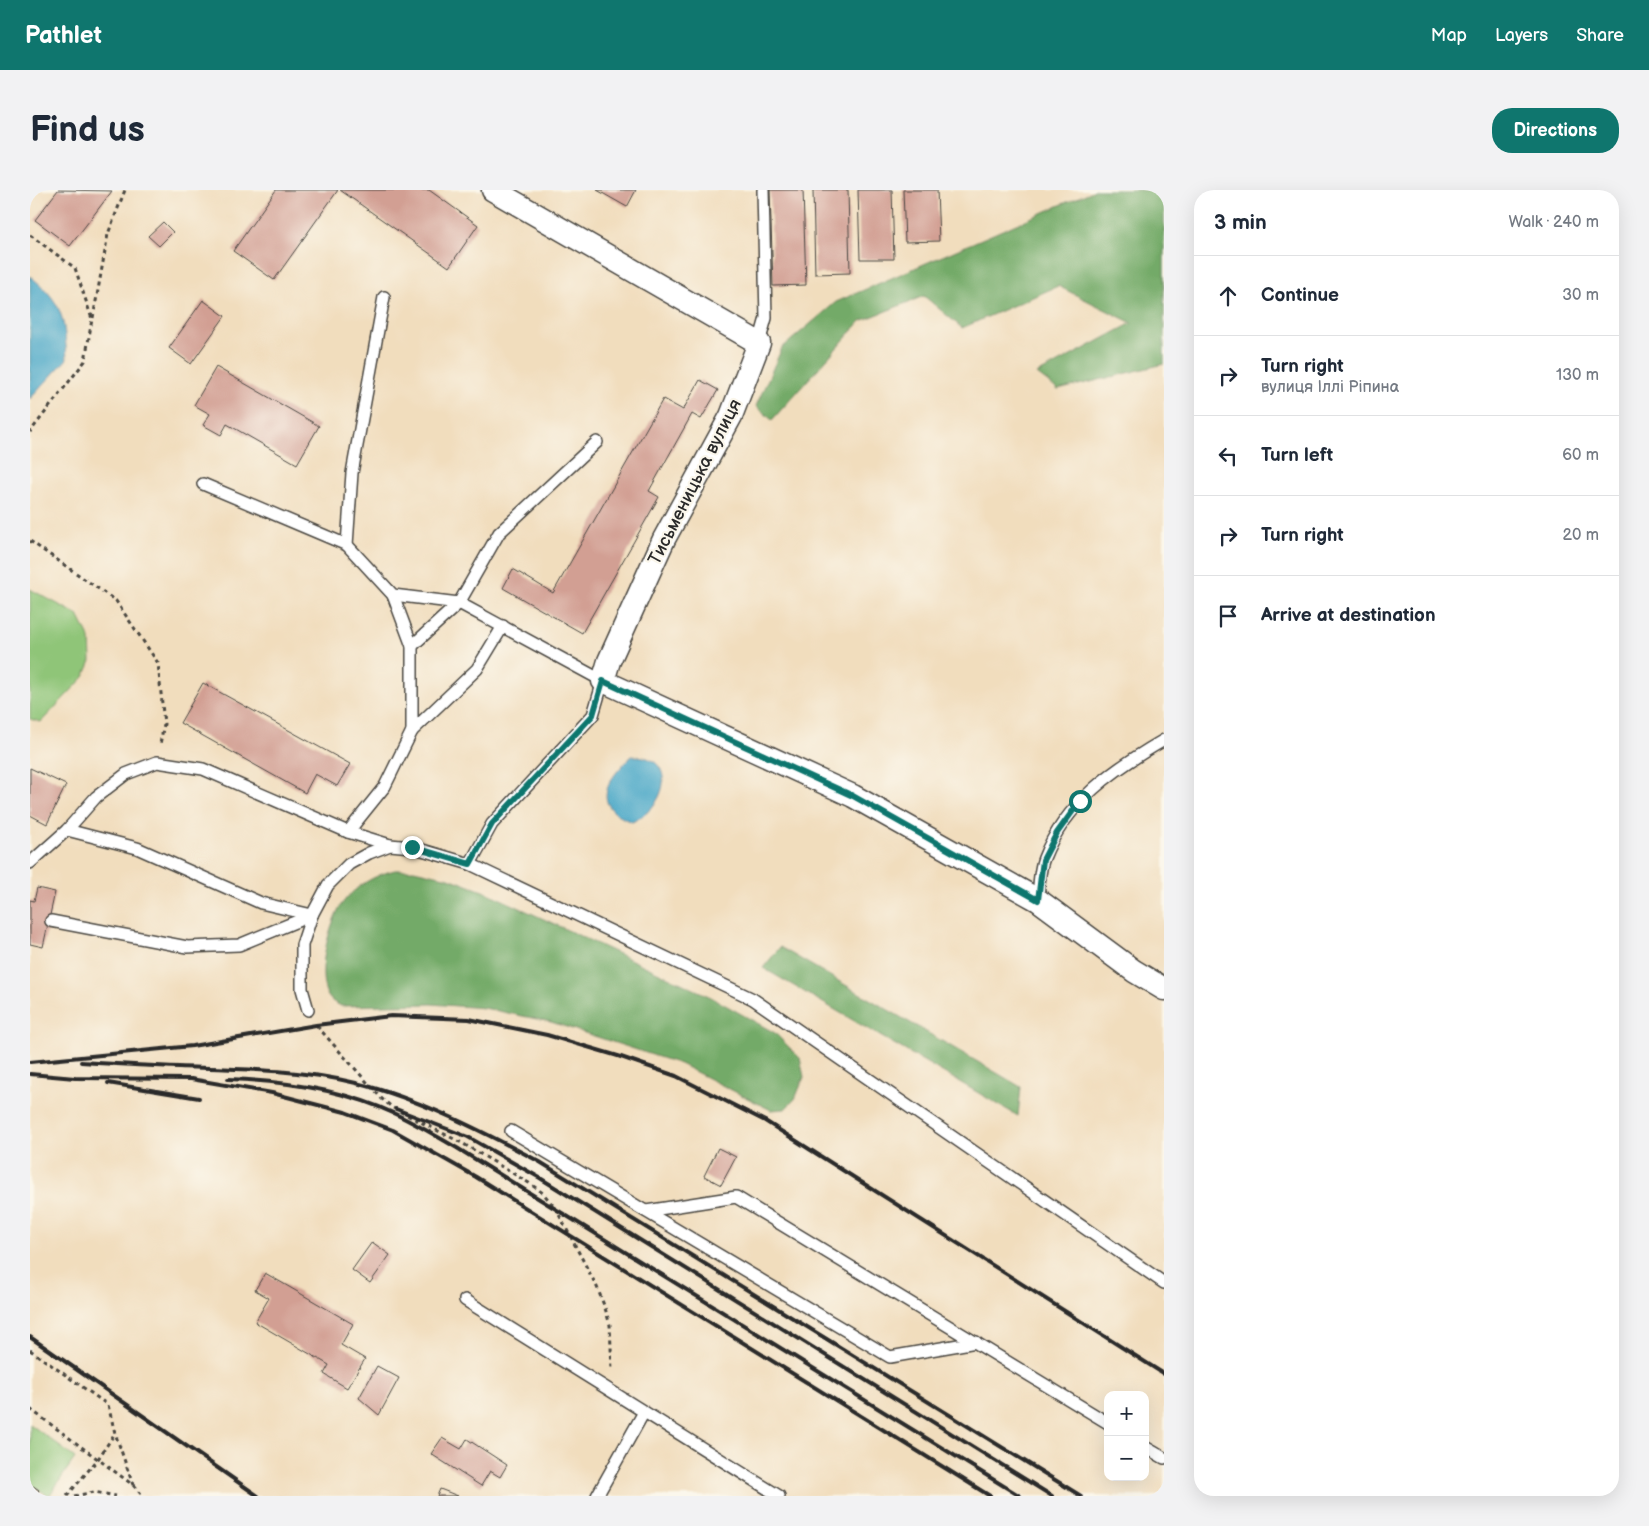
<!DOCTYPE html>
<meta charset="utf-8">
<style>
:root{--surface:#fff;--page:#f2f2f3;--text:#1f2937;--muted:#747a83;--line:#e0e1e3;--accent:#0f766e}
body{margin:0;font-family:"Balsamiq Sans",sans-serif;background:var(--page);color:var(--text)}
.controls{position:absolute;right:15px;bottom:15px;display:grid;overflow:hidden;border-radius:10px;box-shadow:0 5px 20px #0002}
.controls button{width:45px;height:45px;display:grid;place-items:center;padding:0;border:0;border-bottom:1px solid var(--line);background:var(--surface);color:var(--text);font:25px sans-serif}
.stop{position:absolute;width:15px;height:15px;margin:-11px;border:4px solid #0f766e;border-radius:50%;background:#fff}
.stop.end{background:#0f766e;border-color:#fff;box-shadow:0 1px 5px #0008}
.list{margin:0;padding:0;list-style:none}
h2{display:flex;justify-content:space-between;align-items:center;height:65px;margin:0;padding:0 20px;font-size:21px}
h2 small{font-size:16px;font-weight:400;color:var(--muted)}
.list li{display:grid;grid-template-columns:32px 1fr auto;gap:15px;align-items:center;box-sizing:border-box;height:80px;padding:0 20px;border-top:1px solid var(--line)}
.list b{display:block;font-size:19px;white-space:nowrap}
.list p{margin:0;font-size:16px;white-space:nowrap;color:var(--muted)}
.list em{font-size:16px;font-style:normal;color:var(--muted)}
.icon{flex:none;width:28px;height:28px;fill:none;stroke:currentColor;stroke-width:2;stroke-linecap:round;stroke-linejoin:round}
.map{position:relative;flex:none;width:1134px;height:1306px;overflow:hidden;border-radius:20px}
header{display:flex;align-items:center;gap:30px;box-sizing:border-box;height:70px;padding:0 25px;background:var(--accent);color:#fff}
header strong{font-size:24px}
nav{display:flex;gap:28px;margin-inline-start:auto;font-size:18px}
.intro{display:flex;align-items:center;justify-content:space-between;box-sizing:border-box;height:120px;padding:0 30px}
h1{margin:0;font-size:35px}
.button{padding:12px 22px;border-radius:20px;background:var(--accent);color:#fff;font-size:18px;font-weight:700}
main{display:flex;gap:30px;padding:0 30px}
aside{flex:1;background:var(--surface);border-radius:20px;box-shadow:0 5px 20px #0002}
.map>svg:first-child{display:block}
.green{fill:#8fc578;stroke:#5d7852}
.forest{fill:#73aa68;stroke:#4f6a4a}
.water{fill:#48a7c7;stroke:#3a6979}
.building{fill:#d29f93}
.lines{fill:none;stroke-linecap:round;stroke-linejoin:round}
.lane-casing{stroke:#494641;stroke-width:14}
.street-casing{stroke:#494641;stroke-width:25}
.path{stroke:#494641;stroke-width:3;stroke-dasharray:4 4;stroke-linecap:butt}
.lane{stroke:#fff;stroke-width:11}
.street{stroke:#fff;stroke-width:22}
.rail{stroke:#2b2b2b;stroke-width:4}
.route{stroke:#0f766e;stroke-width:6}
.labels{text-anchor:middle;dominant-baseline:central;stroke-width:4.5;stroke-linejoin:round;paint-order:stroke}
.street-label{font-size:18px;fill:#2b2b2b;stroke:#fbf7ec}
</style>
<header>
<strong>Pathlet</strong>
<nav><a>Map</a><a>Layers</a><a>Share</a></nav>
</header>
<div class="intro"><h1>Find us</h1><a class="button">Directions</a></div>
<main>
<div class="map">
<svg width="1134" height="1306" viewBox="0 0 1134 1306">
<rect width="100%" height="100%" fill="#fbf7ec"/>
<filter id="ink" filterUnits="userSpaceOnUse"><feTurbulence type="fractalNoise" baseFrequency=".02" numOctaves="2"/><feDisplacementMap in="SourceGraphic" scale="10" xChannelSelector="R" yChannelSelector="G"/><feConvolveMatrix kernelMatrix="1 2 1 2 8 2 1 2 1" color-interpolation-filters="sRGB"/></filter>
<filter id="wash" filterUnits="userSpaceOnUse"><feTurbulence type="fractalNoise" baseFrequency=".0096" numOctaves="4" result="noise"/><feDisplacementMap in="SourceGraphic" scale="20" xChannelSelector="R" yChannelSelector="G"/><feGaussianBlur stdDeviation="1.12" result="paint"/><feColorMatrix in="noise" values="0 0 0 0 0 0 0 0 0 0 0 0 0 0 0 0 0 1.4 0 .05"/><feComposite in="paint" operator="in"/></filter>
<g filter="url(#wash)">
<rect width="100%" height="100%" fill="#f1ddbd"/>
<g class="green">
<path d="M0,399L48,425L60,449L61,471L54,487L11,532L0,529Z"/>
<path d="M0,1234L45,1268L19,1306L0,1294Z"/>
</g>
<g class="forest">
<path d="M1065,0H1134V174L1028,200L1007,184L1102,133L1028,96L932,138L894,106L831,131L742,230L726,216L752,158L806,112Z"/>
<path d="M365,680H384L419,688L458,703L681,807L745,843L770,868L774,887L765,909L755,919L741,920L650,874L521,832L454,818L401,814L311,816C308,814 304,813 301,810C283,792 299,734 311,715C324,697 344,685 365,680Z"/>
<path d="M750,757L991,897L988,926L733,778Z"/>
</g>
<g class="water">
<path d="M0,86C34,113 34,128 37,169L0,209Z"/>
<path d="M602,566C648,565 639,616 602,632C560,616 576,590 602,566Z"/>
</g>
<g id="blocks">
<g class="building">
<path d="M28,0L82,1L40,56L5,30Z"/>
<path d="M246,0H308L244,90L203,61Z"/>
<path d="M310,0H399L448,35L419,77Z"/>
<path d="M567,0H606L597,17Z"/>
<path d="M740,0H773L776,95L743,96Z"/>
<path d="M783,0H818L820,83L785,84Z"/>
<path d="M828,0H862L864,69H830Z"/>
<path d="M873,0H907L909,51L875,52Z"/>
<path d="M133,32L143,42L129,56L118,46Z"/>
<path d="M173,110L195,126L161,174L139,158Z"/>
<path d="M186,177L289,236L267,274L197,234L191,245L173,235L180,224L164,215Z"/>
<path d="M670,190L688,200L671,229L662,224L619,301L629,307L552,443L473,398L483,379L523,403L633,209L653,220Z"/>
<path d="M173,493L320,574L307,596L285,584L275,603L150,533Z"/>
<path d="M0,578L36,595L17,634L0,625Z"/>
<path d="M7,698L25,702L13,757L0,754V710L4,711Z"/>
<path d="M688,958L706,967L691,995L674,986Z"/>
<path d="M342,1052L360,1065L340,1093L322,1080Z"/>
<path d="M235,1083L323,1134L311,1155L335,1169L317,1198L294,1184L299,1175L225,1132L239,1108L225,1100Z"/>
<path d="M347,1176L369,1188L349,1225L329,1208Z"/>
<path d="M412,1248L431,1259L437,1249L477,1275L470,1287L460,1281L451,1296L401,1264Z"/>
<path d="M0,1294L9,1300L5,1306H0Z"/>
<path d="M410,1299L428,1306H407Z"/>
</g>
</g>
</g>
<g filter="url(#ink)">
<use href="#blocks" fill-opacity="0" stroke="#494641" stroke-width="1"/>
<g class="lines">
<g class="lane-casing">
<g id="lane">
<path d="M729,153L736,128L733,0"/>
<path d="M173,294L317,355L363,405L429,413L573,491L563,525L462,634L440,674"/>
<path d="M317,355L322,283L354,107"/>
<path d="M382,456L429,413L469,343L567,252"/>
<path d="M382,541L447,479L473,436"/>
<path d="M37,640L107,658L231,713L282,725"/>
<path d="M318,642L355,596L382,541V456L363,405"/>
<path d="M0,673L37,640L66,607L96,584L127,572L173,579L318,642L360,655"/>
<path d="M1008,710C1009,697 1009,680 1014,668C1036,612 1084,579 1134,550"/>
<path d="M21,731L157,757L209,755L282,725"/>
<path d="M278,820L272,799V755L282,725L298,695L319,674L339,663L360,655L382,657L440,674L723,809L1134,1093"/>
<path d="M481,941L860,1167L946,1152"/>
<path d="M616,1021L706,1007L1078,1233"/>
<path d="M435,1110L749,1306"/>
<path d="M1115,1257L1134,1268"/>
<path d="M567,1306L614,1222"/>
</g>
</g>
<g class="street-casing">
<path id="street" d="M463,0L729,153L701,226L634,349L579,471L573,491L823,606L1008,710L1104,781L1134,799"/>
</g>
<g class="path">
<path d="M0,45L45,78L62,129L55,171L0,242"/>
<path d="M63,128L78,44L95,0"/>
<path d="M0,351L86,411L128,473L134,534L130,554"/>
<path d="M287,836L352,909L363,918L432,953L499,993L513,1003L526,1019L567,1097L575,1118L580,1135L582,1180"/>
<path d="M0,1160L78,1215L85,1243L103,1295"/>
<path d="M0,1219L103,1295L113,1306"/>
<path d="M37,1306L68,1269L85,1243"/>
<path d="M44,1306L64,1302L86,1306"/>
</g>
<use href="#lane" class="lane"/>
<use href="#street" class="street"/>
<g class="rail">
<path d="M0,872L162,856L286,835L361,826L439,829L517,845L588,866L646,886L735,931L1134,1184"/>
<path d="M51,872C84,874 117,876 149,877C209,879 268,879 326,893C390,909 452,941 510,972L1051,1306"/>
<path d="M0,884L45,888L161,889L242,903L315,922L363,940L446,987L960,1306"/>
<path d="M198,889C254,891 312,899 363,923C385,933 406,946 427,958L990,1306"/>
<path d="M78,893L169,908"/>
<path d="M366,919L438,947L510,988L1022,1306"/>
<path d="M0,1147L228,1306"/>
</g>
</g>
</g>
<g class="lines" filter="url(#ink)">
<path class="route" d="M382,657L440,674L462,634L563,525L573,491L823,606L1008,710L1013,670L1027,643L1050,611"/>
</g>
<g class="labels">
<g class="street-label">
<text transform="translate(665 292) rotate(-63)">Тисьменицька вулиця</text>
</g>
</g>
</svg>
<div class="controls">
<button>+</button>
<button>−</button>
</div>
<div class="stop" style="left:1050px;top:611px"></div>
<div class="stop end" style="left:382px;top:657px"></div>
</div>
<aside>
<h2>3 min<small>Walk · 240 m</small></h2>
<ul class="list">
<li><svg class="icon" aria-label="ahead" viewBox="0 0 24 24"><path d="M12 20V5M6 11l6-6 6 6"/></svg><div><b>Continue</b></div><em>30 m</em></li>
<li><svg class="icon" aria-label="right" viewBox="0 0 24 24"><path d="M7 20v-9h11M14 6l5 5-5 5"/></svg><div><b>Turn right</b><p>вулиця Іллі Ріпина</p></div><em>130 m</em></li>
<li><svg class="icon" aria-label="left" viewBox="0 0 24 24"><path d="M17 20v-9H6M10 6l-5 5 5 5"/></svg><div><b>Turn left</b></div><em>60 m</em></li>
<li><svg class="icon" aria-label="right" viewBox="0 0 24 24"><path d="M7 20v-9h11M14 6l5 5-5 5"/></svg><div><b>Turn right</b></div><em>20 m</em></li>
<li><svg class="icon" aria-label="arrive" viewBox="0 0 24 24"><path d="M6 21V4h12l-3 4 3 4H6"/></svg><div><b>Arrive at destination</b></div></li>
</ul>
</aside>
</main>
